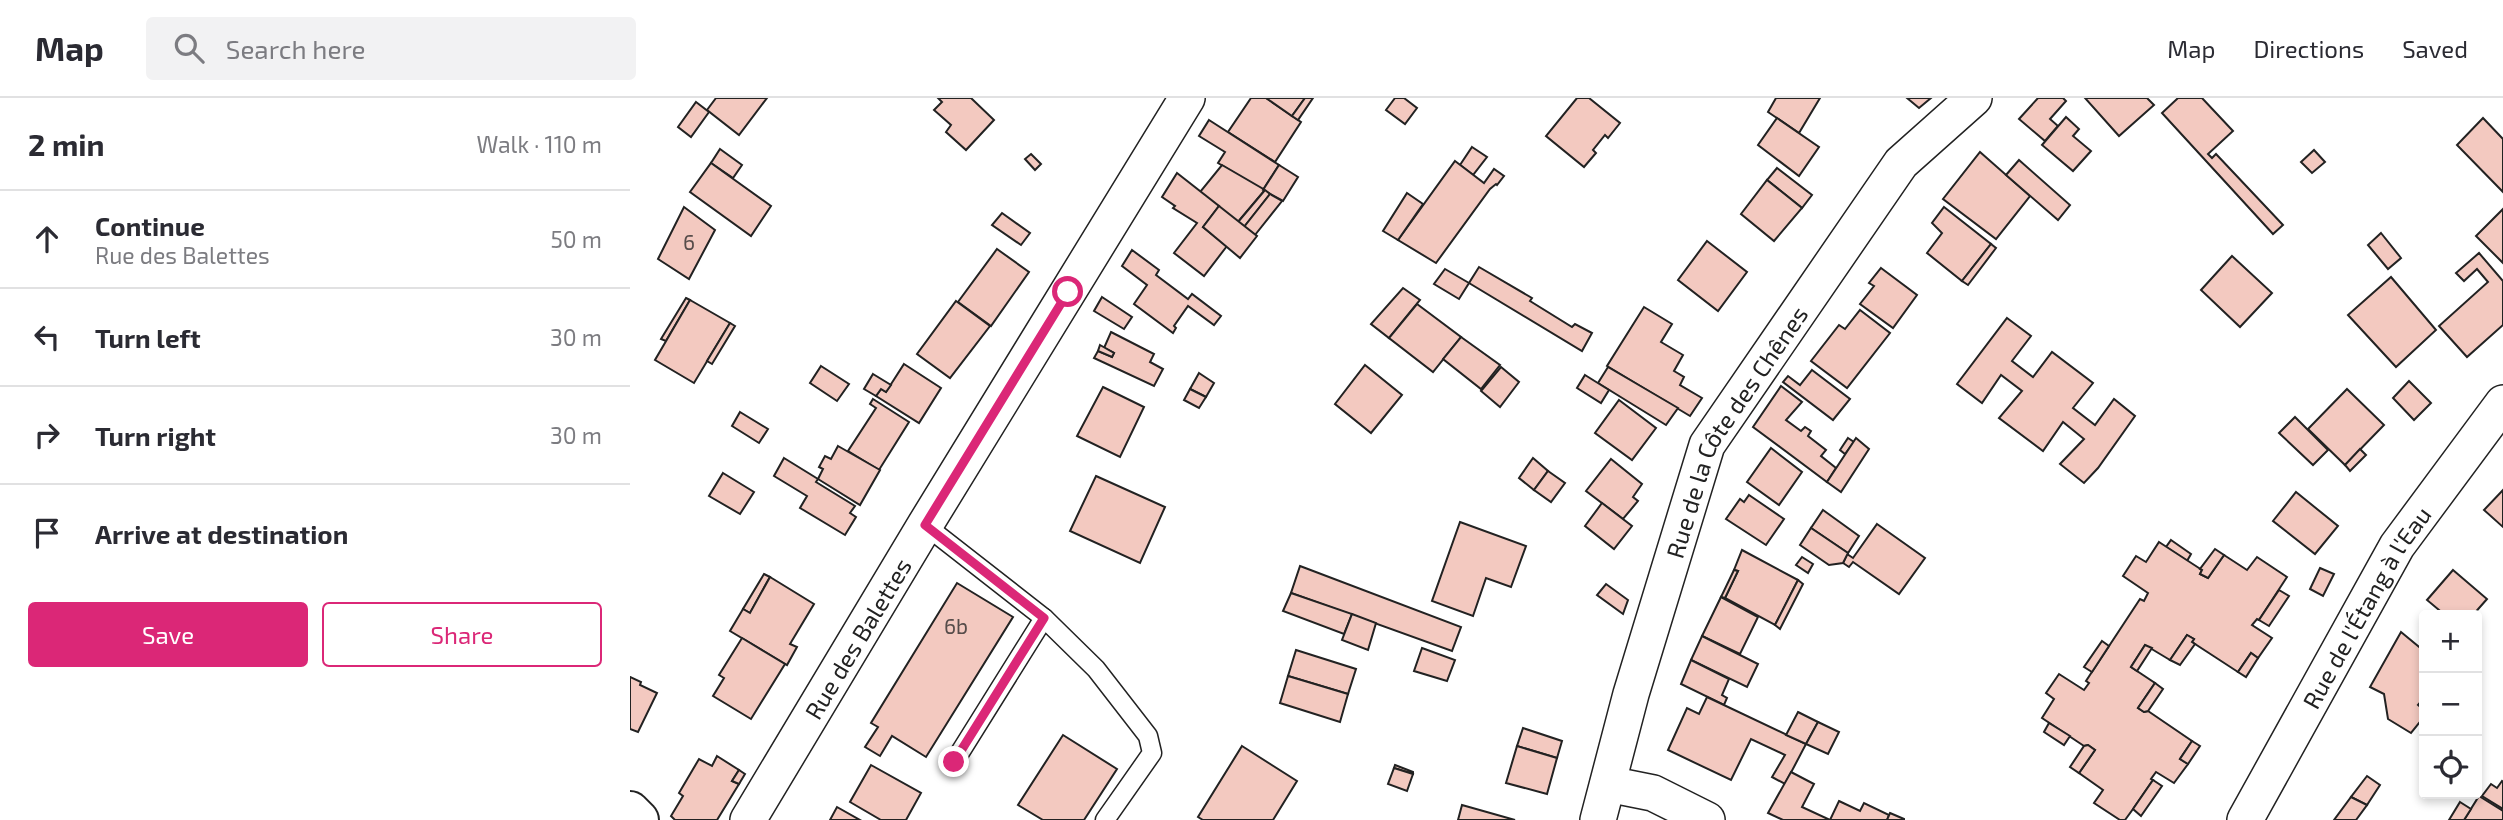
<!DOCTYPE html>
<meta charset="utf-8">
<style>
:root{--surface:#fff;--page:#f2f2f3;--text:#2b2b33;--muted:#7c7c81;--line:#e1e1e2;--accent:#db2777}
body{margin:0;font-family:"Exo 2",sans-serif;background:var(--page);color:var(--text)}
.controls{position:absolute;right:21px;bottom:21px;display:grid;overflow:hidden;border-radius:7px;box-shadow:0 4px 10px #0003}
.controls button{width:63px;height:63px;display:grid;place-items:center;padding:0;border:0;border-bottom:2px solid var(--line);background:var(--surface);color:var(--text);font:35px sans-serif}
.stop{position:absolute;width:21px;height:21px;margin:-16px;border:5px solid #db2777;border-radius:50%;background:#fff}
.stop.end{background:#db2777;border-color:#fff;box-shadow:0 2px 7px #0008}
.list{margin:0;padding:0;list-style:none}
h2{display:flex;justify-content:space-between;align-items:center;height:91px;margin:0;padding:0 28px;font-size:30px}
h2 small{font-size:23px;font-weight:400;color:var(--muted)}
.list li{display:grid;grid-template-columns:46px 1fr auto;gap:21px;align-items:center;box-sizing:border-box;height:98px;padding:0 28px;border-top:2px solid var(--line)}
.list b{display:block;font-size:26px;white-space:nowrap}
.list p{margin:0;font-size:23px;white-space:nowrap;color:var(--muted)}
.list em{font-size:23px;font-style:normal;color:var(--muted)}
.actions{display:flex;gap:14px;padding:21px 28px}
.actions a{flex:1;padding:16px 0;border:2px solid var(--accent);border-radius:7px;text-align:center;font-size:24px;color:var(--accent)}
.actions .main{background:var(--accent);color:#fff}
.icon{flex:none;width:38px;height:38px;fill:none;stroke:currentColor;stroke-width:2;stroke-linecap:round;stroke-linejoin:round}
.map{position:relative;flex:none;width:1873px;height:722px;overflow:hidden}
header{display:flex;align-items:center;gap:42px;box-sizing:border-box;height:98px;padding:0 35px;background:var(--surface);border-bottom:2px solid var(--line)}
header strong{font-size:33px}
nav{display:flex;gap:38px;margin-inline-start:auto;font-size:24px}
.search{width:490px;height:63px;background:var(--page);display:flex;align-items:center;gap:18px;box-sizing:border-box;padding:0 24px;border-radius:7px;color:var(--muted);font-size:26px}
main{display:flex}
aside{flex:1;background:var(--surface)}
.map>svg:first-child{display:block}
.building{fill:#f3c9c0;stroke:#222;stroke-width:2}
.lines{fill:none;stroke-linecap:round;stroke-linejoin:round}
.service-casing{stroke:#222;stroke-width:21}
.minor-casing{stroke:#222;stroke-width:38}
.tertiary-casing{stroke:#222;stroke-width:42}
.service{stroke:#fff;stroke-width:18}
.minor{stroke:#fff;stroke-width:35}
.tertiary{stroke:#fff;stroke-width:38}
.route{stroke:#db2777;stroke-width:9}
.labels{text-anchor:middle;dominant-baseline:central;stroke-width:5;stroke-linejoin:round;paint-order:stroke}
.number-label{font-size:21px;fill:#564c4a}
.street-label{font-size:24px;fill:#222;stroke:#fff}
</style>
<header>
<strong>Map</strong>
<div class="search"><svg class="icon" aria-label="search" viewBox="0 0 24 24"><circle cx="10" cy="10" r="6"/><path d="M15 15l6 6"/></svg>Search here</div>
<nav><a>Map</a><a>Directions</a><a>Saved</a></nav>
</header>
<main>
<aside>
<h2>2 min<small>Walk · 110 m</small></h2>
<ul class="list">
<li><svg class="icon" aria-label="ahead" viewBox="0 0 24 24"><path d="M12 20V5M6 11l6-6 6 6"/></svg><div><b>Continue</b><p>Rue des Balettes</p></div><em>50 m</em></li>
<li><svg class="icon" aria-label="left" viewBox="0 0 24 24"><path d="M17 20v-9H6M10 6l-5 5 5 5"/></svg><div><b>Turn left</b></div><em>30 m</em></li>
<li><svg class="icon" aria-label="right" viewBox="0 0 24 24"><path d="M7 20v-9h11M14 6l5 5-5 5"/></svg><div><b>Turn right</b></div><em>30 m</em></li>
<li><svg class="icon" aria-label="arrive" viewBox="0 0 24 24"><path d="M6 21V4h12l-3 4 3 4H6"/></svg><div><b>Arrive at destination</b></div></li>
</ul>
<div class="actions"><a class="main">Save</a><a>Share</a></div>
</aside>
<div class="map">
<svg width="1873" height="722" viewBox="0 0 1873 722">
<rect width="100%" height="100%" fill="#fff"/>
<g class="building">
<path d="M86,0H137L109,37L77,12Z"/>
<path d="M308,0H341L364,22L336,52L316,34L321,27L304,12L312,4Z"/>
<path d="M621,0H636L671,24L645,64L598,34Z"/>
<path d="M636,0H675L662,18Z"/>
<path d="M675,0H683L668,22L662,18Z"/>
<path d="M765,0H774L787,10L775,26L756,12Z"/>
<path d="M947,0H959L990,25L978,40L975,37L963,52L966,55L954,69L916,38Z"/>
<path d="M1146,0H1190L1169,35L1138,14Z"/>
<path d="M1277,0H1301L1289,10Z"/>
<path d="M1408,0H1433L1436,3L1420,21L1428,28L1415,43L1389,21Z"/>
<path d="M1455,0H1517L1524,7L1489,38Z"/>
<path d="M1548,0H1572L1603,33L1578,56L1582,60L1586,56L1653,127L1643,136L1532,15Z"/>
<path d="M66,4L79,14L61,39L48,29Z"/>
<path d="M1436,19L1449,31L1443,38L1461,53L1443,73L1412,47Z"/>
<path d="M1147,20L1189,49L1169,78L1128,47Z"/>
<path d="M1853,20L1873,41V94L1827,47Z"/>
<path d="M579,22L649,67L633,92L588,65L595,54L569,38Z"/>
<path d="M842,49L857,59L843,77L830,67Z"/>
<path d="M90,51L112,67L103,80L81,65Z"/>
<path d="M1684,52L1695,64L1682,75L1671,64Z"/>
<path d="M1350,54L1400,98L1366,141L1313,101Z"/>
<path d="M401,56L411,66L405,72L395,61Z"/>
<path d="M1389,62L1440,107L1428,122L1376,77Z"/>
<path d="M825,63L854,85L864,71L874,78L867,87L866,86L860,91L806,165L768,142Z"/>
<path d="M81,65L141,108L121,138L60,94Z"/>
<path d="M592,67L635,92L608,124L570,94Z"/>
<path d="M649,67L668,79L653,103L633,92Z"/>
<path d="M1147,70L1182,97L1172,110L1137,82Z"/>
<path d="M547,75L589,108L573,129L597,148L574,178L544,155L567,125L543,110L545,108L532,99Z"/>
<path d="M1137,82L1172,110L1144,143L1111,116Z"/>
<path d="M635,92L640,96L614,129L608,124Z"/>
<path d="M777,95L793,106L768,142L753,133Z"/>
<path d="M640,96L652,103L625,137L614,129Z"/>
<path d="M589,108L627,138L610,160L573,129Z"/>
<path d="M54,109L85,132L59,181L28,161Z"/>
<path d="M1314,109L1361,146L1332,183L1297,155L1312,135L1302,125Z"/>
<path d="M1873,111V165L1846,138Z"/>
<path d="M372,115L400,135L391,147L362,127Z"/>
<path d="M1751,135L1771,160L1758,171L1738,147Z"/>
<path d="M1077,143L1117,174L1088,213L1048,182Z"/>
<path d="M1361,146L1366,150L1338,187L1332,183Z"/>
<path d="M367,151L399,174L361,228L328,204Z"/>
<path d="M502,152L529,172L526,177L558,201L562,196L591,218L584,227L558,208L544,228L546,230L543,235L504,206L517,187L492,168Z"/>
<path d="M1849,155L1873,183V227L1837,259L1809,228L1858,184L1847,171L1834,183L1826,175Z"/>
<path d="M1602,158L1642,195L1610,229L1571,192Z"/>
<path d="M849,169L902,200L900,203L942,229L945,226L962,235L952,253L839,185Z"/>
<path d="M1251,170L1287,197L1263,230L1230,206L1244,188L1239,185Z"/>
<path d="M815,171L839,185L829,201L804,186Z"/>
<path d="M1761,179L1806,232L1766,269L1718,217Z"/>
<path d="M773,190L790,202L759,240L741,226Z"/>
<path d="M472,199L502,219L494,231L464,213Z"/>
<path d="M56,200L60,202L36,243L31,241Z"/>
<path d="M60,202L100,225L64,285L25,262Z"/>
<path d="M326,203L360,228L320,280L287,256Z"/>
<path d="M787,206L831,239L803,274L759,240Z"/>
<path d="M1014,209L1042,226L1031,244L1053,257L1044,273L1054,279L1050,287L1072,300L1060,318L977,268Z"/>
<path d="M1230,212L1260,235L1217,290L1181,263L1209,227L1215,231Z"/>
<path d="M1377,220L1401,238L1382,263L1403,279L1422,254L1463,285L1443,310L1465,327L1484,301L1505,318L1468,370L1454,385L1430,366L1454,341L1433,324L1413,353L1369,320L1392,293L1371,277L1352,305L1327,286Z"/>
<path d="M100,225L105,228L82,266L77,263Z"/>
<path d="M481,234L524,256L520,264L533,271L524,288L464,260L468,253L482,259L484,255L474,250Z"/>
<path d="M831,239L870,267L851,291L813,261Z"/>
<path d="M470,247L484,255L482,259L468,253Z"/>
<path d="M274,266L311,290L289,325L246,298L251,291L256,294Z"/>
<path d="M735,267L772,297L741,335L705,306Z"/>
<path d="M191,268L219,286L207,303L180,285Z"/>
<path d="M871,269L889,284L870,309L851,293Z"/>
<path d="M978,269L1048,310L1036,327L968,285Z"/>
<path d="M1182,272L1220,301L1203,322L1153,284L1158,278L1170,287Z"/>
<path d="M569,275L584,285L576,299L560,291Z"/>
<path d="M243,276L261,287L256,294L251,291L246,298L234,291Z"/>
<path d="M955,277L979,292L971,305L947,290Z"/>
<path d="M1779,283L1801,305L1784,322L1763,300Z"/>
<path d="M1151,288L1172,304L1156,322L1171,333L1175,329L1181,333L1178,338L1196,352L1191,358L1206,370L1197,384L1123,329Z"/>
<path d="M473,289L514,309L490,359L447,338Z"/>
<path d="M560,291L576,299L569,310L554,302Z"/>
<path d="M1717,291L1754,327L1715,367L1678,331Z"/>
<path d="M243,301L279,324L249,372L218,353L246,310L240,306Z"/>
<path d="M989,302L1026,330L1002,362L965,335Z"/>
<path d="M110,314L138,331L129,345L102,328Z"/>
<path d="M1665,319L1698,352L1683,367L1649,335Z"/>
<path d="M1218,340L1224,344L1215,356L1210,352Z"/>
<path d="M1226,340L1239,351L1211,394L1197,384Z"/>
<path d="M208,348L250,372L230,407L188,381L193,371L189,369L195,358L201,361Z"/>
<path d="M1141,350L1172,374L1149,407L1117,384Z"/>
<path d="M1730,351L1736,357L1720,373L1715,367Z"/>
<path d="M154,360L188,381L186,384L225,408L220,415L226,419L215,437L170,410L177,398L144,378Z"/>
<path d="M903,360L918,373L904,392L889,380Z"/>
<path d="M981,361L1012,386L1003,399L1008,403L993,421L956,393Z"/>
<path d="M918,373L935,385L921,404L904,392Z"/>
<path d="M93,375L124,394L110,416L79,398Z"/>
<path d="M466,378L535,409L510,465L440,433Z"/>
<path d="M1873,392V429L1854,412Z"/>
<path d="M1666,394L1708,428L1685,456L1643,423Z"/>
<path d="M1119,397L1154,421L1136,447L1096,421L1110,401L1114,404Z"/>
<path d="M972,405L1002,428L984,451L955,428Z"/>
<path d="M1193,412L1229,438L1218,455L1181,430Z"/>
<path d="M830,424L896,448L881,489L856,480L843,518L802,503Z"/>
<path d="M1247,426L1295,460L1269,496L1223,464L1219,469L1213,465L1217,456L1223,460Z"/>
<path d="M1181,430L1218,455L1213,465L1199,467L1170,447Z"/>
<path d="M1541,442L1561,456L1557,463L1536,449Z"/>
<path d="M1529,444L1572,472L1570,476L1578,480L1594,457L1617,472L1627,459L1657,479L1629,522L1627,521L1622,527L1642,540L1628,560L1621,555L1608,574L1562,544L1564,541L1557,537L1540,562L1515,547L1501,569L1525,585L1508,610L1514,614L1518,613L1562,643L1550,661L1558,666L1544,685L1526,674L1521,681L1523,682L1503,711L1495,722H1490L1464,705L1473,692L1449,675L1465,652L1458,647L1454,648L1412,620L1424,601L1416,595L1429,576L1454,592L1459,585L1456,583L1510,501L1514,503L1518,495L1493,478L1506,458L1516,464Z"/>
<path d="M1585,451L1594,457L1578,480L1570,476L1572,472L1570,471Z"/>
<path d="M1112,452L1168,482L1145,527L1095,500L1108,473L1104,472Z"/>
<path d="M1172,459L1183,466L1178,475L1166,467Z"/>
<path d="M670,468L831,529L822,553L661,495Z"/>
<path d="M1690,470L1704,476L1693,498L1680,491Z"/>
<path d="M1104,472L1108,473L1095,500L1091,499Z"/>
<path d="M1823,472L1857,501L1843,517H1815L1797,502Z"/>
<path d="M134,476L140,479L120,515L113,511Z"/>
<path d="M140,479L184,506L160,546L167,549L157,567L100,533L113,511L120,515Z"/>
<path d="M1168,482L1173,486L1150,531L1145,527Z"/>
<path d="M327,485L383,519L296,659L262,638L250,658L235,649L248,629L241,625Z"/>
<path d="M976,486L998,502L993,516L967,497Z"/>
<path d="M1649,492L1659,498L1639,528L1629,522Z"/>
<path d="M661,495L722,516L714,536L653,513Z"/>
<path d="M1091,499L1128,519L1110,556L1072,538Z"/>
<path d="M722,516L746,525L738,552L712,542Z"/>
<path d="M1771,534L1794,553V600L1788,607L1794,612V619L1781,635L1758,621L1754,596L1740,589Z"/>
<path d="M1557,537L1564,541L1562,544L1565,546L1550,567L1540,562Z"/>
<path d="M1072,538L1128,566L1117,589L1061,562Z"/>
<path d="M112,540L155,566L121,621L83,598L94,580L89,577Z"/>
<path d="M1472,543L1479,548L1462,574L1454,569Z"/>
<path d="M1515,547L1522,550L1507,573L1501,569Z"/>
<path d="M792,550L825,562L817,583L784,573Z"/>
<path d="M666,552L726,571L718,596L658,578Z"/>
<path d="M1621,555L1628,560L1616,579L1608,574Z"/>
<path d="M1061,562L1099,581L1092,597L1097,600L1094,607L1051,586Z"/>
<path d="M658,578L718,596L710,624L650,605Z"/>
<path d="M0,579L11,584L10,587L27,595L8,634L0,631Z"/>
<path d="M1525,585L1533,591L1518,613L1514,614L1508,610Z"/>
<path d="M1077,599L1176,646L1155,686L1142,679L1155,657L1121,641L1101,682L1038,652L1057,610L1069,616Z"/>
<path d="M1168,614L1188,624L1176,646L1156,637Z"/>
<path d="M1188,624L1209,634L1198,656L1176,646Z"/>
<path d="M1419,625L1440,638L1434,647L1414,634Z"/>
<path d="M893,630L932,643L927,660L887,648Z"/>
<path d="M433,637L487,671L454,722H413L388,707Z"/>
<path d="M1562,643L1570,648L1558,666L1550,661Z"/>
<path d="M1458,647L1465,652L1449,675L1440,669L1454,648Z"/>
<path d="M612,648L667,683L643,722H573L568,719Z"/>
<path d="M887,648L927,660L917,696L876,685Z"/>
<path d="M87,658L109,672L102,683L109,686L87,722H45L41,718L53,698L49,695L69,661L82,668Z"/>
<path d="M241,667L291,695L276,722H251L220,704Z"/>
<path d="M765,667L783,674V676L764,670Z"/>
<path d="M764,670L783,676L777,693L758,686Z"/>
<path d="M109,672L115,676L109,686L102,683Z"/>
<path d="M1161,674L1184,686L1172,709L1200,722H1153L1138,715Z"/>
<path d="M1737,678L1750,687L1737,707L1721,699Z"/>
<path d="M1523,682L1532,688L1511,718L1503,711Z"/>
<path d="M1872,683L1873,684V711L1852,698L1861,686L1867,690Z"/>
<path d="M1849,698L1873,713V722H1834Z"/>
<path d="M1721,699L1737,707L1726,722H1704Z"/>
<path d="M1209,703L1230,713L1234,705L1259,717L1257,722H1200Z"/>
<path d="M1830,704L1841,711L1834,722H1819Z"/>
<path d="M832,707L885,722H828Z"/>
<path d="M207,709L230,722H200Z"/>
<path d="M1260,715L1274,721V722H1257Z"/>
</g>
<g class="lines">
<g class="service-casing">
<g id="service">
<path d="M295,427L414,520L324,664"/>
<path d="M414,520L466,571L518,638L522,655L475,722"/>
</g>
</g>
<g class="minor-casing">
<g id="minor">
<path d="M978,686L1023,695L1077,722"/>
<path id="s1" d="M118,722L295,427L557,0"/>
<path id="s2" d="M968,722L1001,596L1077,347L1271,65L1344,0"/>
<path id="s3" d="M1615,722L1767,448L1873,305"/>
</g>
</g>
<g class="tertiary-casing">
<path id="tertiary" d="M0,713L9,722"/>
</g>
<use href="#service" class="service"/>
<use href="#minor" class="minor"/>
<use href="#tertiary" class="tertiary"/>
</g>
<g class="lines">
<path class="route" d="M324,664L414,520L295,427L438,194"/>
</g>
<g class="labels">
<g class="number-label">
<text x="59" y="143">6</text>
<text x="326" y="527">6b</text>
</g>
<g class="street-label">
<text stroke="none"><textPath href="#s2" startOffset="415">Rue de la Côte des Chênes</textPath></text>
<text stroke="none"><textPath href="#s3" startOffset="245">Rue de l'Étang à l'Eau</textPath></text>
<text stroke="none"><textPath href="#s1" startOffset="212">Rue des Balettes</textPath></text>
</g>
</g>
</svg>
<div class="controls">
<button>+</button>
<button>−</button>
<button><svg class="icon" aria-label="locate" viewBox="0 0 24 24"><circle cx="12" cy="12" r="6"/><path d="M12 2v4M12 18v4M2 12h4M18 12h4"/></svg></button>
</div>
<div class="stop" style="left:438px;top:194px"></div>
<div class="stop end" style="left:324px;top:664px"></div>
</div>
</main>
